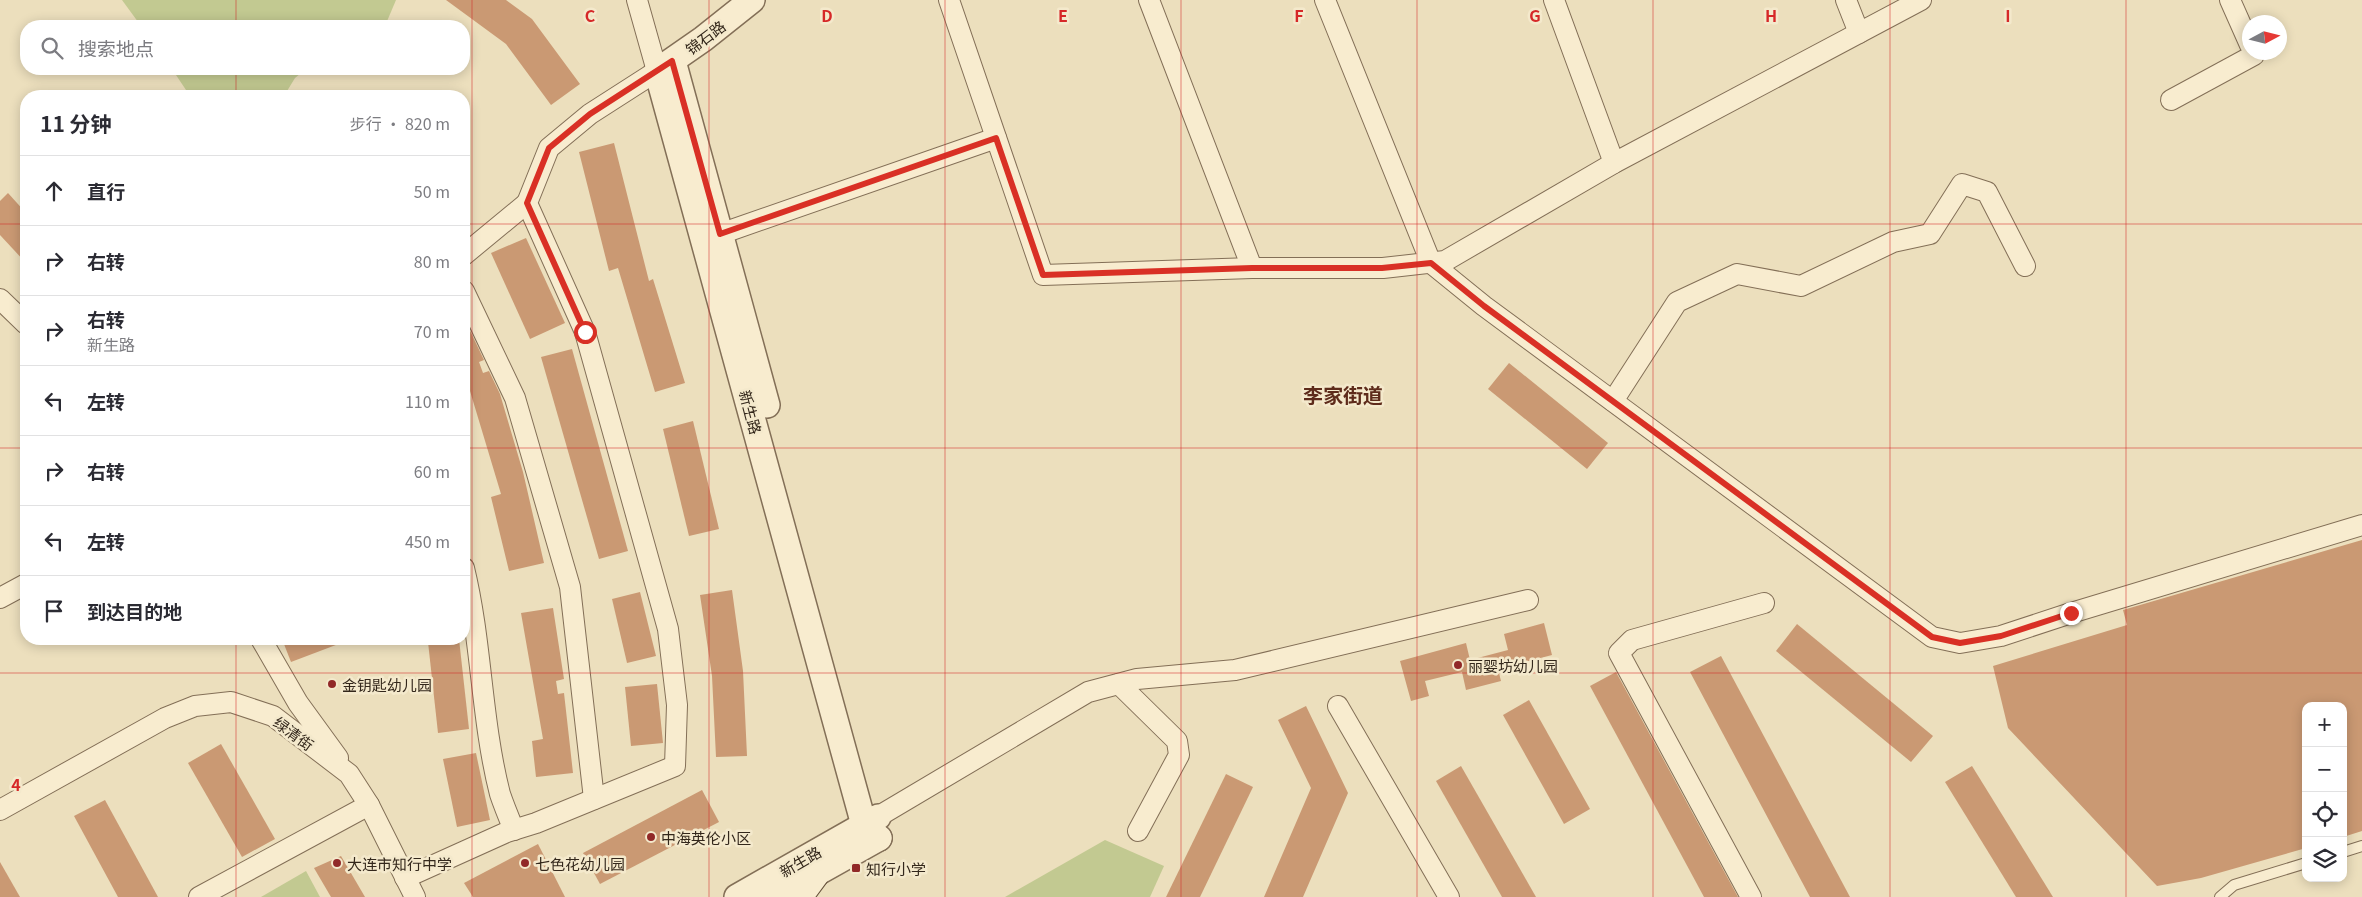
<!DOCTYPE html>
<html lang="zh">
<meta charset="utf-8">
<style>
:root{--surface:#fff;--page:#f7f7f7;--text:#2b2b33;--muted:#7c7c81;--line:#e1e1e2}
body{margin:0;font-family:Georgia,"Noto Sans SC",serif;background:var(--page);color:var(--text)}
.controls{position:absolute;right:15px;bottom:15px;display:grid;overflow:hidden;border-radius:10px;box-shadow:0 2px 12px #0003}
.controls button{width:45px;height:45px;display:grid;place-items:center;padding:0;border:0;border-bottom:1px solid var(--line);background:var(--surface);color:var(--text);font:25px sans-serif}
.compass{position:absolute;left:2242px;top:15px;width:45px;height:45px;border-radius:50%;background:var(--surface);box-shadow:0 2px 12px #0003;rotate:83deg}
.stop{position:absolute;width:15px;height:15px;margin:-11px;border:4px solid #d93025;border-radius:50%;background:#fff}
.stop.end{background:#d93025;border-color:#fff;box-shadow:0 1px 5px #0008}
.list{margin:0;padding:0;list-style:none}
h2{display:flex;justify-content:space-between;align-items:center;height:65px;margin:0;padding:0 20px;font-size:21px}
h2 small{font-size:16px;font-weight:400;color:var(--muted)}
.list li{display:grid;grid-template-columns:32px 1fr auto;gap:15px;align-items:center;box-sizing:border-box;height:70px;padding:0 20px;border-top:1px solid var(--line)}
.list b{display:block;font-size:19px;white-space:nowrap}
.list p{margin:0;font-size:16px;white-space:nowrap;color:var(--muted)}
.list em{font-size:16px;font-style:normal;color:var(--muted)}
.icon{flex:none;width:28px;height:28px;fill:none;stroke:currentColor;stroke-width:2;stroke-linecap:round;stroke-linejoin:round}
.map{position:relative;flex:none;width:2362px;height:897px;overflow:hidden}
.search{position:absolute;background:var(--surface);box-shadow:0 2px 12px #0003;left:20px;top:20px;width:450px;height:55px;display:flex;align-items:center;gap:12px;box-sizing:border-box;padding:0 18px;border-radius:20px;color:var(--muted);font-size:19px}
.panel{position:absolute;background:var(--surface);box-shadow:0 2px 12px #0003;left:20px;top:90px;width:450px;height:555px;border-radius:20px}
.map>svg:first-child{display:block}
.green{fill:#c2c991}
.building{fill:#ca9973}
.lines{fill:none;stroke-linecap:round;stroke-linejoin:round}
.service-casing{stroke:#836f57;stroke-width:12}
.minor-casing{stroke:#836f57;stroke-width:22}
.tertiary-casing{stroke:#836f57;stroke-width:28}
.secondary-casing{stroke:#65503a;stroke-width:30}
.service{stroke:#f8eccf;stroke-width:10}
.minor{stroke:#f8eccf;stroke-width:20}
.tertiary{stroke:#f8eccf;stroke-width:25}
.secondary{stroke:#f8eccf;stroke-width:28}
.route{stroke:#d93025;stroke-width:6}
.grid{fill:none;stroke:#d62828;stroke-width:1;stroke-opacity:0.55}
.poi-dot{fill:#912928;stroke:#f4e9cc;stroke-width:2}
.labels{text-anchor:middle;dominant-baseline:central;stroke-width:5;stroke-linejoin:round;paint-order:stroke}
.street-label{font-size:15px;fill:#33271b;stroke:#f4e9cc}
.poi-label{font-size:15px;fill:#33271b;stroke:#f4e9cc;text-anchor:start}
.district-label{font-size:20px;font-weight:bold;fill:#5e2b1b;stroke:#f4e9cc}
.grid-label{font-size:16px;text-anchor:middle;font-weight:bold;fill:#d62828;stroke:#f4e9cc;stroke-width:5;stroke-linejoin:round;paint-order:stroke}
</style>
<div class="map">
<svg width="2362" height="897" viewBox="0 0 2362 897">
<rect width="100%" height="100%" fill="#ecdfbd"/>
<g class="green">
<path d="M122,0H396L385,26H141Z"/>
<path d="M172,69H306L295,78L284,96H190Z"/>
<path d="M1105,840L1164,866L1150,897H1005Z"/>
<path d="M306,871L320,897H261Z"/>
</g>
<g class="building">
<path d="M446,0H506L532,19L580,84L551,105L506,44Z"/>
<path d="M614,143L649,281L653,279L685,383L655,392L618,268L609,271L579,152Z"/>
<path d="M8,193L26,213V263L0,235V201Z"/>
<path d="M526,238L565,323L530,339L491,253Z"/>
<path d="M464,318L484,360L479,362L483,373L489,371L500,394L523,472L544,563L509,571L491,497L501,494L470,391L464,394Z"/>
<path d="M572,349L628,551L599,559L541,357Z"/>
<path d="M1509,363L1608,443L1587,469L1488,389Z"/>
<path d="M693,421L719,529L689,536L663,429Z"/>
<path d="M2362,540V831L2343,837V706H2306V848L2201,878L2157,886L2008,728L1993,666L2127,625L2123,610Z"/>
<path d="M732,590L743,671L747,756L716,757L712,676L700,595Z"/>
<path d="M640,592L656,656L627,663L612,599Z"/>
<path d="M553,608L564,679L556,681L558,694L564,693L573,773L536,777L532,741L543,739L521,613Z"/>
<path d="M1544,623L1552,655L1498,669L1501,681L1466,690L1462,672L1425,681L1429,696L1411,701L1400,661L1466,643L1470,660L1508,650L1504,634Z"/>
<path d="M1797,624L1933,736L1911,762L1776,651Z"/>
<path d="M282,639H349V640L291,662Z"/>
<path d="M459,639L469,729L438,733L428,642Z"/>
<path d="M1721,656L1850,897H1810L1690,672Z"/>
<path d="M1616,672L1738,897H1704L1590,686Z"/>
<path d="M657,684L663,743L631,746L625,687Z"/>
<path d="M1529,700L1590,809L1564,824L1503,715Z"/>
<path d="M1306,706L1348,793L1303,897H1264L1311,788L1278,720Z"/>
<path d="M221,744L275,839L242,857L188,763Z"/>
<path d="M476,753L490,820L457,827L443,759Z"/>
<path d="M1461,766L1536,897H1502L1436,781Z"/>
<path d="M1972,766L2053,897H2016L1945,782Z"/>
<path d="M1226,774L1253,787L1200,897H1166Z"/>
<path d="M702,790L719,822L600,884L583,853Z"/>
<path d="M105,800L158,897H118L74,816Z"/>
<path d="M538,844L565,897H473L464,883Z"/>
<path d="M341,856L365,897H331L314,868Z"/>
<path d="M0,862L20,897H0Z"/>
</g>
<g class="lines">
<g class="service-casing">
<g id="service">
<path d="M2343,852L2362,846"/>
<path d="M2220,897L2234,885L2306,863"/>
</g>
</g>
<g class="minor-casing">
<g id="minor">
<path d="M949,0L1043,275L1252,268H1383L1445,261L1614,163L1921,0"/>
<path d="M1149,0L1252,268"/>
<path d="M1325,0L1431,263L1484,306L1932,637L1960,643L2001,636L2071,613L2362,525"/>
<path d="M1554,0L1614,163"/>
<path d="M1846,0L1859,33"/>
<path d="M2230,0L2250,45"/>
<path d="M2171,100L2254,55L2253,52"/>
<path d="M720,234L996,138"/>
<path d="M464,255L527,203"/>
<path d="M464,291L515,398L570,587L594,799"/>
<path d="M0,299L26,324"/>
<path d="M1613,401L1677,302L1737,274L1801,286L1893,242L1930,234L1962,184L1987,192L2025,266"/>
<path d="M464,568C482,642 481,720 500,794C504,806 509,818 514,830"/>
<path d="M0,598L26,584"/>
<path d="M261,639L298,703L338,758"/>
<path d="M1119,684L1177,741L1179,755L1138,831"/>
<path d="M1338,706L1449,897"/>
<path d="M0,810L165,718L195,706L231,702L273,716L349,774L369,805L415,897"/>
<path d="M879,816L1088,692L1137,679L1235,670L1528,600"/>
<path d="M405,878L507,832L536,823L675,766L677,705L668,629L585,332L527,203L549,148L590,114L657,71L637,0"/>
<path d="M199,897L369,805"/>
<path d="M1751,897L1619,653L1632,640L1764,603"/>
</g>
</g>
<g class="tertiary-casing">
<g id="tertiary">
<path d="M752,0L703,39L657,71L864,825L879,838"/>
<path d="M673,61L767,405"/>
<path d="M737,897L878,817"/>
<path d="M774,897L879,838"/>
</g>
</g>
<g class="secondary-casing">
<path id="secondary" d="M798,897L815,874"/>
</g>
<use href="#service" class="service"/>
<use href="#minor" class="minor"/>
<use href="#tertiary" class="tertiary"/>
<use href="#secondary" class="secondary"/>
</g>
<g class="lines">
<path class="route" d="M585,332L527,203L549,148L590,114L672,61L720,234L996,138L1043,275L1252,268H1382L1431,263L1484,306L1932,637L1960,643L2001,636L2071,613"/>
</g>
<path class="grid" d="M236,0V26M472,0V897M709,0V897M945,0V897M1181,0V897M1417,0V897M1653,0V897M1890,0V897M2126,0V897M236,69V96M0,224H26M464,224H2362M0,448H26M464,448H2362M236,639V897M0,673H2362"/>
<g class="poi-dot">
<circle cx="1458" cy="665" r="5"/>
<circle cx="332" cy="684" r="5"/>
<circle cx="651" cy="837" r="5"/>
<circle cx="337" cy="863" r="5"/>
<circle cx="525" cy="863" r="5"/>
<rect x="851" y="863" width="10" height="10" rx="2.5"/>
</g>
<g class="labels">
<g class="street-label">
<text transform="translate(705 37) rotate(-37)">锦石路</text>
<text transform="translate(751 412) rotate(75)">新生路</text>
<text transform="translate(294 733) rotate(36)">绿清街</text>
<text transform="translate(800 861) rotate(-30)">新生路</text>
</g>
<g class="poi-label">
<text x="1468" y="665">丽婴坊幼儿园</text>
<text x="342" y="684">金钥匙幼儿园</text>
<text x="661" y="837">中海英伦小区</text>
<text x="347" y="863">大连市知行中学</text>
<text x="535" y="863">七色花幼儿园</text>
<text x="866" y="868">知行小学</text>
</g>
<g class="district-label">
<text x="1343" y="394">李家街道</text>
</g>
</g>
<g class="grid-label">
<text x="590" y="22">C</text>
<text x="827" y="22">D</text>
<text x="1063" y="22">E</text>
<text x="1299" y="22">F</text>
<text x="1535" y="22">G</text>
<text x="1771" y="22">H</text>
<text x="2008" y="22">I</text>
<text x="16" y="791">4</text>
</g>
</svg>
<div class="controls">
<button>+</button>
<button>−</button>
<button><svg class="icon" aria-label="locate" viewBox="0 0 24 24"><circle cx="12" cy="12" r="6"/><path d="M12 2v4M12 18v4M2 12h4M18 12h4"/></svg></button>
<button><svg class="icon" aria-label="layers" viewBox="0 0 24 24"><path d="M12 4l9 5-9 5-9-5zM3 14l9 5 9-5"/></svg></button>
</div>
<svg class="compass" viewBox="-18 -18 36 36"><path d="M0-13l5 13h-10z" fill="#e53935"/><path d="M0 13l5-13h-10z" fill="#7c7c81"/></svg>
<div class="stop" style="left:585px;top:332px"></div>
<div class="stop end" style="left:2071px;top:613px"></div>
<div class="search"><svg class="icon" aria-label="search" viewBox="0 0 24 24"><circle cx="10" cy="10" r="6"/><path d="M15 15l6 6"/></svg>搜索地点</div>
<section class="panel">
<h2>11 分钟<small>步行 · 820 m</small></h2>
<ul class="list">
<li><svg class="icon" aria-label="ahead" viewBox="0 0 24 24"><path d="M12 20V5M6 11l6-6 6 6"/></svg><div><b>直行</b></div><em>50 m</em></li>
<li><svg class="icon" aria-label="right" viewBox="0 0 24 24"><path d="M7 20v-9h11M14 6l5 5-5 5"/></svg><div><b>右转</b></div><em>80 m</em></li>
<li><svg class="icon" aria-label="right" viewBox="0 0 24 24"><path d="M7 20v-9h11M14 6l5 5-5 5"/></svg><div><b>右转</b><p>新生路</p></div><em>70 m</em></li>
<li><svg class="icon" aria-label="left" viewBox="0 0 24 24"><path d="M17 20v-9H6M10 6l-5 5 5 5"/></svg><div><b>左转</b></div><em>110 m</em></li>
<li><svg class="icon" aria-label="right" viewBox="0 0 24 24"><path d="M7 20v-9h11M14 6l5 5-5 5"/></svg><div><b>右转</b></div><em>60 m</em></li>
<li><svg class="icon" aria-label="left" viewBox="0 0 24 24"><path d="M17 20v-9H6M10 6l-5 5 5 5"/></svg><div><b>左转</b></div><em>450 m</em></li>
<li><svg class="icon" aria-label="arrive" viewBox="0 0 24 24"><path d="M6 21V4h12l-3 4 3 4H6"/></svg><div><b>到达目的地</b></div></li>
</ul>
</section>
</div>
